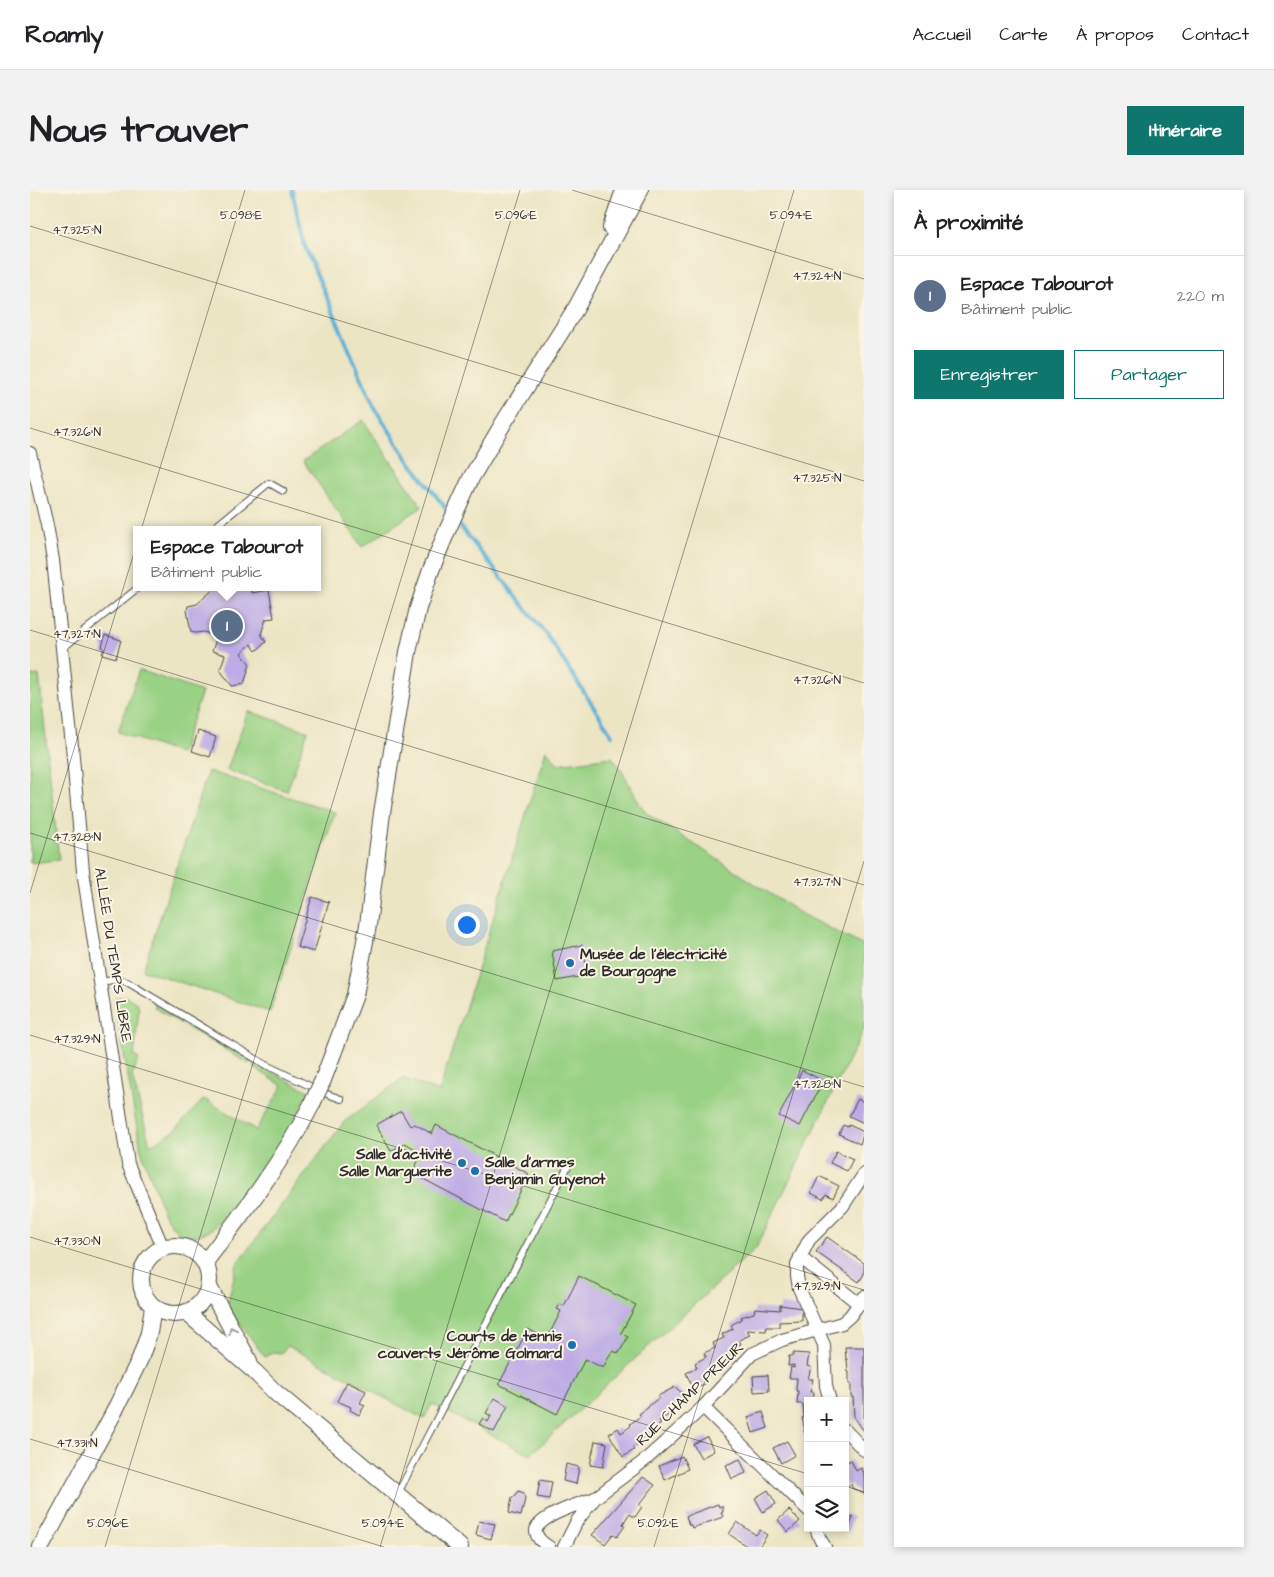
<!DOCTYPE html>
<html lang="fr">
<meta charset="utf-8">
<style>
:root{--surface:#fff;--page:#f2f2f2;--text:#202124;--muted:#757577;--line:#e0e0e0;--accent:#0f766e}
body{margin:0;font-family:"Architects Daughter",sans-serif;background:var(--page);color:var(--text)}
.controls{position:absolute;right:15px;bottom:15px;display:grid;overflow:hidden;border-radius:0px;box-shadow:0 2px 8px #0003}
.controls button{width:45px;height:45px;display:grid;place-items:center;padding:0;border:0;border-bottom:1px solid var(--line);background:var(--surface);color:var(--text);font:25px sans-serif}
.you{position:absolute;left:436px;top:734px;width:18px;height:18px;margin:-12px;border:4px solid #fff;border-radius:50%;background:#1a73e8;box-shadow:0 0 0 8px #1a73e833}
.badge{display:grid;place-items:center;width:32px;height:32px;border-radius:50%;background:var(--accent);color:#fff;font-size:16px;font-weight:700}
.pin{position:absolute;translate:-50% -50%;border:2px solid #fff;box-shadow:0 1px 5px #0006}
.popup{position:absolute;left:103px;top:336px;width:188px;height:65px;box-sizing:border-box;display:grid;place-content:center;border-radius:0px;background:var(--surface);filter:drop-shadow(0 1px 4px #0005);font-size:16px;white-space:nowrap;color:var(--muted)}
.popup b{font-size:19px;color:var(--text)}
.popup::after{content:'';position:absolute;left:50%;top:100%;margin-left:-10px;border:10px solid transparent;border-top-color:var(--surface)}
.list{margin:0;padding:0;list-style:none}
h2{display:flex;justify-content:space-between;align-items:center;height:65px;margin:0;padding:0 20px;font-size:21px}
h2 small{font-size:16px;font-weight:400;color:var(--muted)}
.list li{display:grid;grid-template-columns:32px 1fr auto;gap:15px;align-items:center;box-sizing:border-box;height:80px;padding:0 20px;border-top:1px solid var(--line)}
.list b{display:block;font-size:19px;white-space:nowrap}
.list p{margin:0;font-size:16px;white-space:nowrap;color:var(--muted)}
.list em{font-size:16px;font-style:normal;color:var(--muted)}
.actions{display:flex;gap:10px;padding:15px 20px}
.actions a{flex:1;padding:11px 0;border:1px solid var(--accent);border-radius:0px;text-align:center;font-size:18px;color:var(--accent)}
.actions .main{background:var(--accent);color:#fff}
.icon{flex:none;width:28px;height:28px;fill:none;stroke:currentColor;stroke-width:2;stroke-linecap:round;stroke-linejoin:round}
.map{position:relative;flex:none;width:834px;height:1357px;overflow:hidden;border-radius:0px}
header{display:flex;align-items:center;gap:30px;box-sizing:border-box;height:70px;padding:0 25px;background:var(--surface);border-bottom:1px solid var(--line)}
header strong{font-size:24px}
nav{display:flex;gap:28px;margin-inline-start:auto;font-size:18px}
.intro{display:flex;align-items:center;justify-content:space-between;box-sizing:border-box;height:120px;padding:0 30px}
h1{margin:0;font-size:35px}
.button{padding:12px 22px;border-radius:0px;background:var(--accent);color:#fff;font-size:18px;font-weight:700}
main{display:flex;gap:30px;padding:0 30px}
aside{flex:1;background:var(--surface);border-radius:0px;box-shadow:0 2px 8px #0003}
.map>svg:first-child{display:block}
.green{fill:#9ad285;stroke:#627e58}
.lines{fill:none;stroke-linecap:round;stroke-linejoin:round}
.stream{stroke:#5ab0d6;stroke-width:4}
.building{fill:#bcabe5}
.service-casing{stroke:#484742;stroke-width:8}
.minor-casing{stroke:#484742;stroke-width:14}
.tertiary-casing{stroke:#484742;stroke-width:18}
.service{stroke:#fff;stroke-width:6}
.minor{stroke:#fff;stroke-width:12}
.tertiary{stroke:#fff;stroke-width:16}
.tertiary-bridge-casing{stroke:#484742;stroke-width:18;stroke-linecap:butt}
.tertiary-bridge{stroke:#fff;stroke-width:16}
.oneway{stroke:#a0a0a0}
.ticks{fill:none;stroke:#2b2b2b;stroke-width:1;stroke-opacity:0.45}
.poi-dot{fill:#1f6fb2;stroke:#fcf5e5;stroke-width:2}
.labels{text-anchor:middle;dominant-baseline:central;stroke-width:4;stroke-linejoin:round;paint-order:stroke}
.poi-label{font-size:15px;font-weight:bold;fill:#2b2b2b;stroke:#fcf5e5;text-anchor:start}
.street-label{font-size:15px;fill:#2b2b2b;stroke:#fcf5e5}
.ticks-label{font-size:12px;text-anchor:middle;fill:#2b2b2b;stroke:#fcf5e5;stroke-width:4;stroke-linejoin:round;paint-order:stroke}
</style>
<header>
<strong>Roamly</strong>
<nav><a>Accueil</a><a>Carte</a><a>À propos</a><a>Contact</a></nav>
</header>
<div class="intro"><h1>Nous trouver</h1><a class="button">Itinéraire</a></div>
<main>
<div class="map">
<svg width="834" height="1357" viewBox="0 0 834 1357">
<rect width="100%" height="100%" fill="#fcf5e5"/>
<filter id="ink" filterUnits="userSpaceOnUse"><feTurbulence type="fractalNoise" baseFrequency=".02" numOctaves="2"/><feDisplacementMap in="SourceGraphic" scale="10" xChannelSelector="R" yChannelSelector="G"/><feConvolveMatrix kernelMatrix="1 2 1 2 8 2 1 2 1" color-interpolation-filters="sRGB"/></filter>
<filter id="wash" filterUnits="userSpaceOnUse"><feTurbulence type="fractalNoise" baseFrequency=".0096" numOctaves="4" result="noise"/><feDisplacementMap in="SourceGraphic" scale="20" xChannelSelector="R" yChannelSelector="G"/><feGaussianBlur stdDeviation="1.12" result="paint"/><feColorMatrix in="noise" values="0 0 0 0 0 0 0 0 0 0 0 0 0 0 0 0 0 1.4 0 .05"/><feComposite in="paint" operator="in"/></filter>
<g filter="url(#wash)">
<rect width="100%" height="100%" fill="#ece5c4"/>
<g class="green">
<path d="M333,230L392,317L332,357L273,271Z"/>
<path d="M109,480L172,502L150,564L88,542Z"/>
<path d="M9,485L29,670L0,673V486Z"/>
<path d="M218,521L278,541L257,601L197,580Z"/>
<path d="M516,560L528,574L582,567C596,584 603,605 616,623L773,725L834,756V839L726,1058L500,1265L402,1214L394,1229L258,1156L251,1163L243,1162L235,1167L197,1116L207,1074L314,932L373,888L409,902Z"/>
<path d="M178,581L305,622L240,822L113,780Z"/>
<path d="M89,807H97L107,813L109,819L104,866L109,869L102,886L120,955L143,942L174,909L226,940L253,896L223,877L227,875L279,901C261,943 234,980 207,1018L204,1017L181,1040L167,1046L153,1045L143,1037L134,1024L111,960L84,809Z"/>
<path d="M124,810L223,866L219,874L125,818Z"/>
</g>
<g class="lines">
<g class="stream">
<path d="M262,0L275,57L344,217L377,268L420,324"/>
<path d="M426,331L516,444L582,545"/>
</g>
</g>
<g id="blocks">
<g class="building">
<path d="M186,397L200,400L201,397H221L222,403L239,400L244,428L236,429L231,444L236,452L226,461L221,454L211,463L220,474L214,494L202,496L190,480L195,465L182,461L187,447L174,442L165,443L161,442L157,420L158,416L167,414Z"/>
<path d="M75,445L91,450L86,468L72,464L74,458L72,457Z"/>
<path d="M168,541L186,547L180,567L162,561Z"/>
<path d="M282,707L299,712L284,762L267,757Z"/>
<path d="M552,755L558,785L527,791L522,761Z"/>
<path d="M772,880L793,891L770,936L749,926Z"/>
<path d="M828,909L834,912V933L819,926Z"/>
<path d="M371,921L380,936L385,934L402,944L406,935L499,984L475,1032L382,983L392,963L375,953L361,961L346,935Z"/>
<path d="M813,935L818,937L819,935L834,942L830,954L809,944Z"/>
<path d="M806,961L823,969L817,981L800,973Z"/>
<path d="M789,986L809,996L803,1008L796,1004L793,1009L781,1003Z"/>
<path d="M797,1047L834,1073V1084L829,1092L786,1062Z"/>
<path d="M549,1086L606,1115L591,1143L598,1147L589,1163L582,1161L573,1178L555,1169L527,1224L469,1194L498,1139L517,1149L531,1121L527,1119L530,1114L534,1116Z"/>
<path d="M750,1115L772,1118V1131L749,1132V1137H737L736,1141L717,1140L720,1145L709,1150L711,1154L700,1159L702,1164L690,1169L692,1173L682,1179L684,1183L672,1188L675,1194L663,1198L656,1183L667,1178L665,1173L676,1167L674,1163L685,1158L683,1153L694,1148L692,1144L703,1139L701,1135L712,1129L711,1127L724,1123L725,1118L750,1120Z"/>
<path d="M815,1157H834V1241L824,1227L823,1207H821V1194H819V1182H818L817,1169H816Z"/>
<path d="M763,1163L779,1164L777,1176L781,1177L778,1189H783L780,1202H784L783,1211H778V1255L774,1240H775L772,1228L774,1227L773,1214H767L768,1201H766L767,1188H759L761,1177L764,1178V1175L758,1176L759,1166H763Z"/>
<path d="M738,1185L739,1201L724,1202L723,1186Z"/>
<path d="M317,1192L336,1201L330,1213L335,1215L329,1225L320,1220L321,1217L307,1211Z"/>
<path d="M645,1197L656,1206L647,1213L648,1215L638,1222L640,1224L629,1231L631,1233L621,1240L622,1242L610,1249L612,1252L602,1258L604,1260L593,1267L579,1244L588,1238L591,1243L601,1236L600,1234L611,1226L609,1224L619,1217L618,1216L629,1208L628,1206Z"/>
<path d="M465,1208L478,1216L464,1242L449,1234L453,1228L458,1232L461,1226L456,1223Z"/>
<path d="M733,1222L738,1238L723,1243L718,1227Z"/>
<path d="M677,1247L684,1261L671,1268L663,1254Z"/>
<path d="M565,1251L577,1253L573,1277L560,1275Z"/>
<path d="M757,1251L765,1265L751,1273L743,1258Z"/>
<path d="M652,1266L658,1279L635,1290L629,1276Z"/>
<path d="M710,1269L716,1283L702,1289L696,1275Z"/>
<path d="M821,1270L826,1281L831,1278L834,1283V1304L822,1298L821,1294L818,1296L815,1292V1273Z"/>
<path d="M536,1274L549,1277L546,1294L533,1291Z"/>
<path d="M613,1287L625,1295L609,1315L612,1317L605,1327L599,1324L593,1334L595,1336L587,1347L583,1344L575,1354L562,1345Z"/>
<path d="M510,1290L522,1292L519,1309L507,1307Z"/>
<path d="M738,1300L746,1314L733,1322L725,1308Z"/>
<path d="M488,1301L494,1303L495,1309L491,1326L479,1323L482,1307H484Z"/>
<path d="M688,1314L689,1317L692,1316L693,1322L691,1323L693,1327L662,1338L661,1335H659L656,1326Z"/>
<path d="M759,1320L770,1331L758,1342L748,1330Z"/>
<path d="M815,1324L823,1327L818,1342L807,1339L815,1338Z"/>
<path d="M449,1331L465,1334L461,1349L446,1345Z"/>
<path d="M707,1332L726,1345L730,1340L737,1345L729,1357H718L699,1344Z"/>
</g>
</g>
</g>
<g filter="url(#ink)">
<use href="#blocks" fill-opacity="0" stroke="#484742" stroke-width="1"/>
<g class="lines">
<g class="service-casing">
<g id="service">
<path d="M181,340L239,293L253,301"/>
<path d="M33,458L109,397"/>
<path d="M72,792L87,789L97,792L236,875L282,897"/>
<path d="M297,904L311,909"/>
<path d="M368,1303L538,976"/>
</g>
</g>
<g class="minor-casing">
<g id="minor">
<path d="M0,263L17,335L23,370L42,556L53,681L98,974L133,1058"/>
<path d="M770,1067L829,1114"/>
<path d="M800,1211L796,1196L794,1155L769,1098L767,1086V1074L779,1050L813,1016L834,984"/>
<path d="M673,1217L778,1320"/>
<path d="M815,1240L834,1260"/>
<path d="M786,1338L790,1349L795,1357"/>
<path d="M519,1357C514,1354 507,1349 506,1342C504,1328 551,1313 563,1309"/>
<path d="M534,1357L547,1331L565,1308L614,1271L644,1244L673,1217L722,1164L752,1150L812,1133L820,1126L834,1107"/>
</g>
</g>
<g class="tertiary-casing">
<g id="tertiary">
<path d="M581,38L594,0"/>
<path d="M293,890L325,805L338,735L352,623L378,462L388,418L401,380L417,341L441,288L474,232L546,118L610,0"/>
<circle cx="145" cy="1090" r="34"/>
<path d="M175,1072C214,1022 253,971 282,914"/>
<path d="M179,1097L219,1171"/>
<path d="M157,1123L225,1182L246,1203L430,1357"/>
<path d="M11,1357L82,1226L110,1169L119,1143L123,1117"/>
</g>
</g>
<use href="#service" class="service"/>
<use href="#minor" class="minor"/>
<use href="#tertiary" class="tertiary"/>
<g class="tertiary-bridge-casing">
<path id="tertiary-bridge" d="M282,914L293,890"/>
</g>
<use href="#tertiary-bridge" class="tertiary-bridge"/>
</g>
<defs><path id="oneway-chevron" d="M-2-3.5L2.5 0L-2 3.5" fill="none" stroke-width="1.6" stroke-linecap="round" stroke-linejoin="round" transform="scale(1.25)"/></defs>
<use class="oneway" href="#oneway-chevron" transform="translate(202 1140) rotate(-119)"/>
</g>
<path class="ticks" d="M542,0L834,89M0,36L834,291M0,238L834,493M0,440L834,695M0,643L834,897M0,703L215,0M0,845L834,1100M0,1047L778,1284M0,1249L354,1357M815,1296L834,1302M75,1357L490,0M350,1357L764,0M624,1357L834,671"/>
<g class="poi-dot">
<circle cx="540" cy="773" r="5"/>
<circle cx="432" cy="973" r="5"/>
<circle cx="445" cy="981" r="5"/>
<circle cx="542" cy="1155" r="5"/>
</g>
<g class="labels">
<g class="poi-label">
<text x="550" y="764">Musée de l'électricité<tspan x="550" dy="17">de Bourgogne</tspan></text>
<text x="422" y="964" text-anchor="end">Salle d'activité<tspan x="422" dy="17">Salle Marguerite</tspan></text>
<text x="455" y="972">Salle d'armes<tspan x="455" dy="17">Benjamin Guyenot</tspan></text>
<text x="532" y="1146" text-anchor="end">Courts de tennis<tspan x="532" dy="17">couverts Jérôme Golmard</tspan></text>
</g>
<g class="street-label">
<text transform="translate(83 765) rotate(81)">ALLÉE DU TEMPS LIBRE</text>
<text transform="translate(660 1204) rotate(-44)">RUE CHAMP PRIEUR</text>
</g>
</g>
<g class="ticks-label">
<text x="211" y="29">5.098°E</text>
<text x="486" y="29">5.096°E</text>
<text x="761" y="29">5.094°E</text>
<text x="47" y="44">47.325°N</text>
<text x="787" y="90">47.324°N</text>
<text x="47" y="246">47.326°N</text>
<text x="787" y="292">47.325°N</text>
<text x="47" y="448">47.327°N</text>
<text x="787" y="494">47.326°N</text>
<text x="47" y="651">47.328°N</text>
<text x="787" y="696">47.327°N</text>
<text x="47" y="853">47.329°N</text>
<text x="787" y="898">47.328°N</text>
<text x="47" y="1055">47.330°N</text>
<text x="787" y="1100">47.329°N</text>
<text x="47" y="1257">47.331°N</text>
<text x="78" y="1337">5.096°E</text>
<text x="353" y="1337">5.094°E</text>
<text x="628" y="1337">5.092°E</text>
</g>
</svg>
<div class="controls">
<button>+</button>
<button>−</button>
<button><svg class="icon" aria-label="layers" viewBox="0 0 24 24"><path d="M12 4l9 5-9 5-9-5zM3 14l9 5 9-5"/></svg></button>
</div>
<div class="you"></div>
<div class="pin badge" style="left:197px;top:436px;background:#5c6f8a">1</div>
<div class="popup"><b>Espace Tabourot</b>Bâtiment public</div>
</div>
<aside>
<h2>À proximité<small></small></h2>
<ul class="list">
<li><span class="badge" style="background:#5c6f8a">1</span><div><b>Espace Tabourot</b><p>Bâtiment public</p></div><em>220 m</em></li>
</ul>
<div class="actions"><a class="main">Enregistrer</a><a>Partager</a></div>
</aside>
</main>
